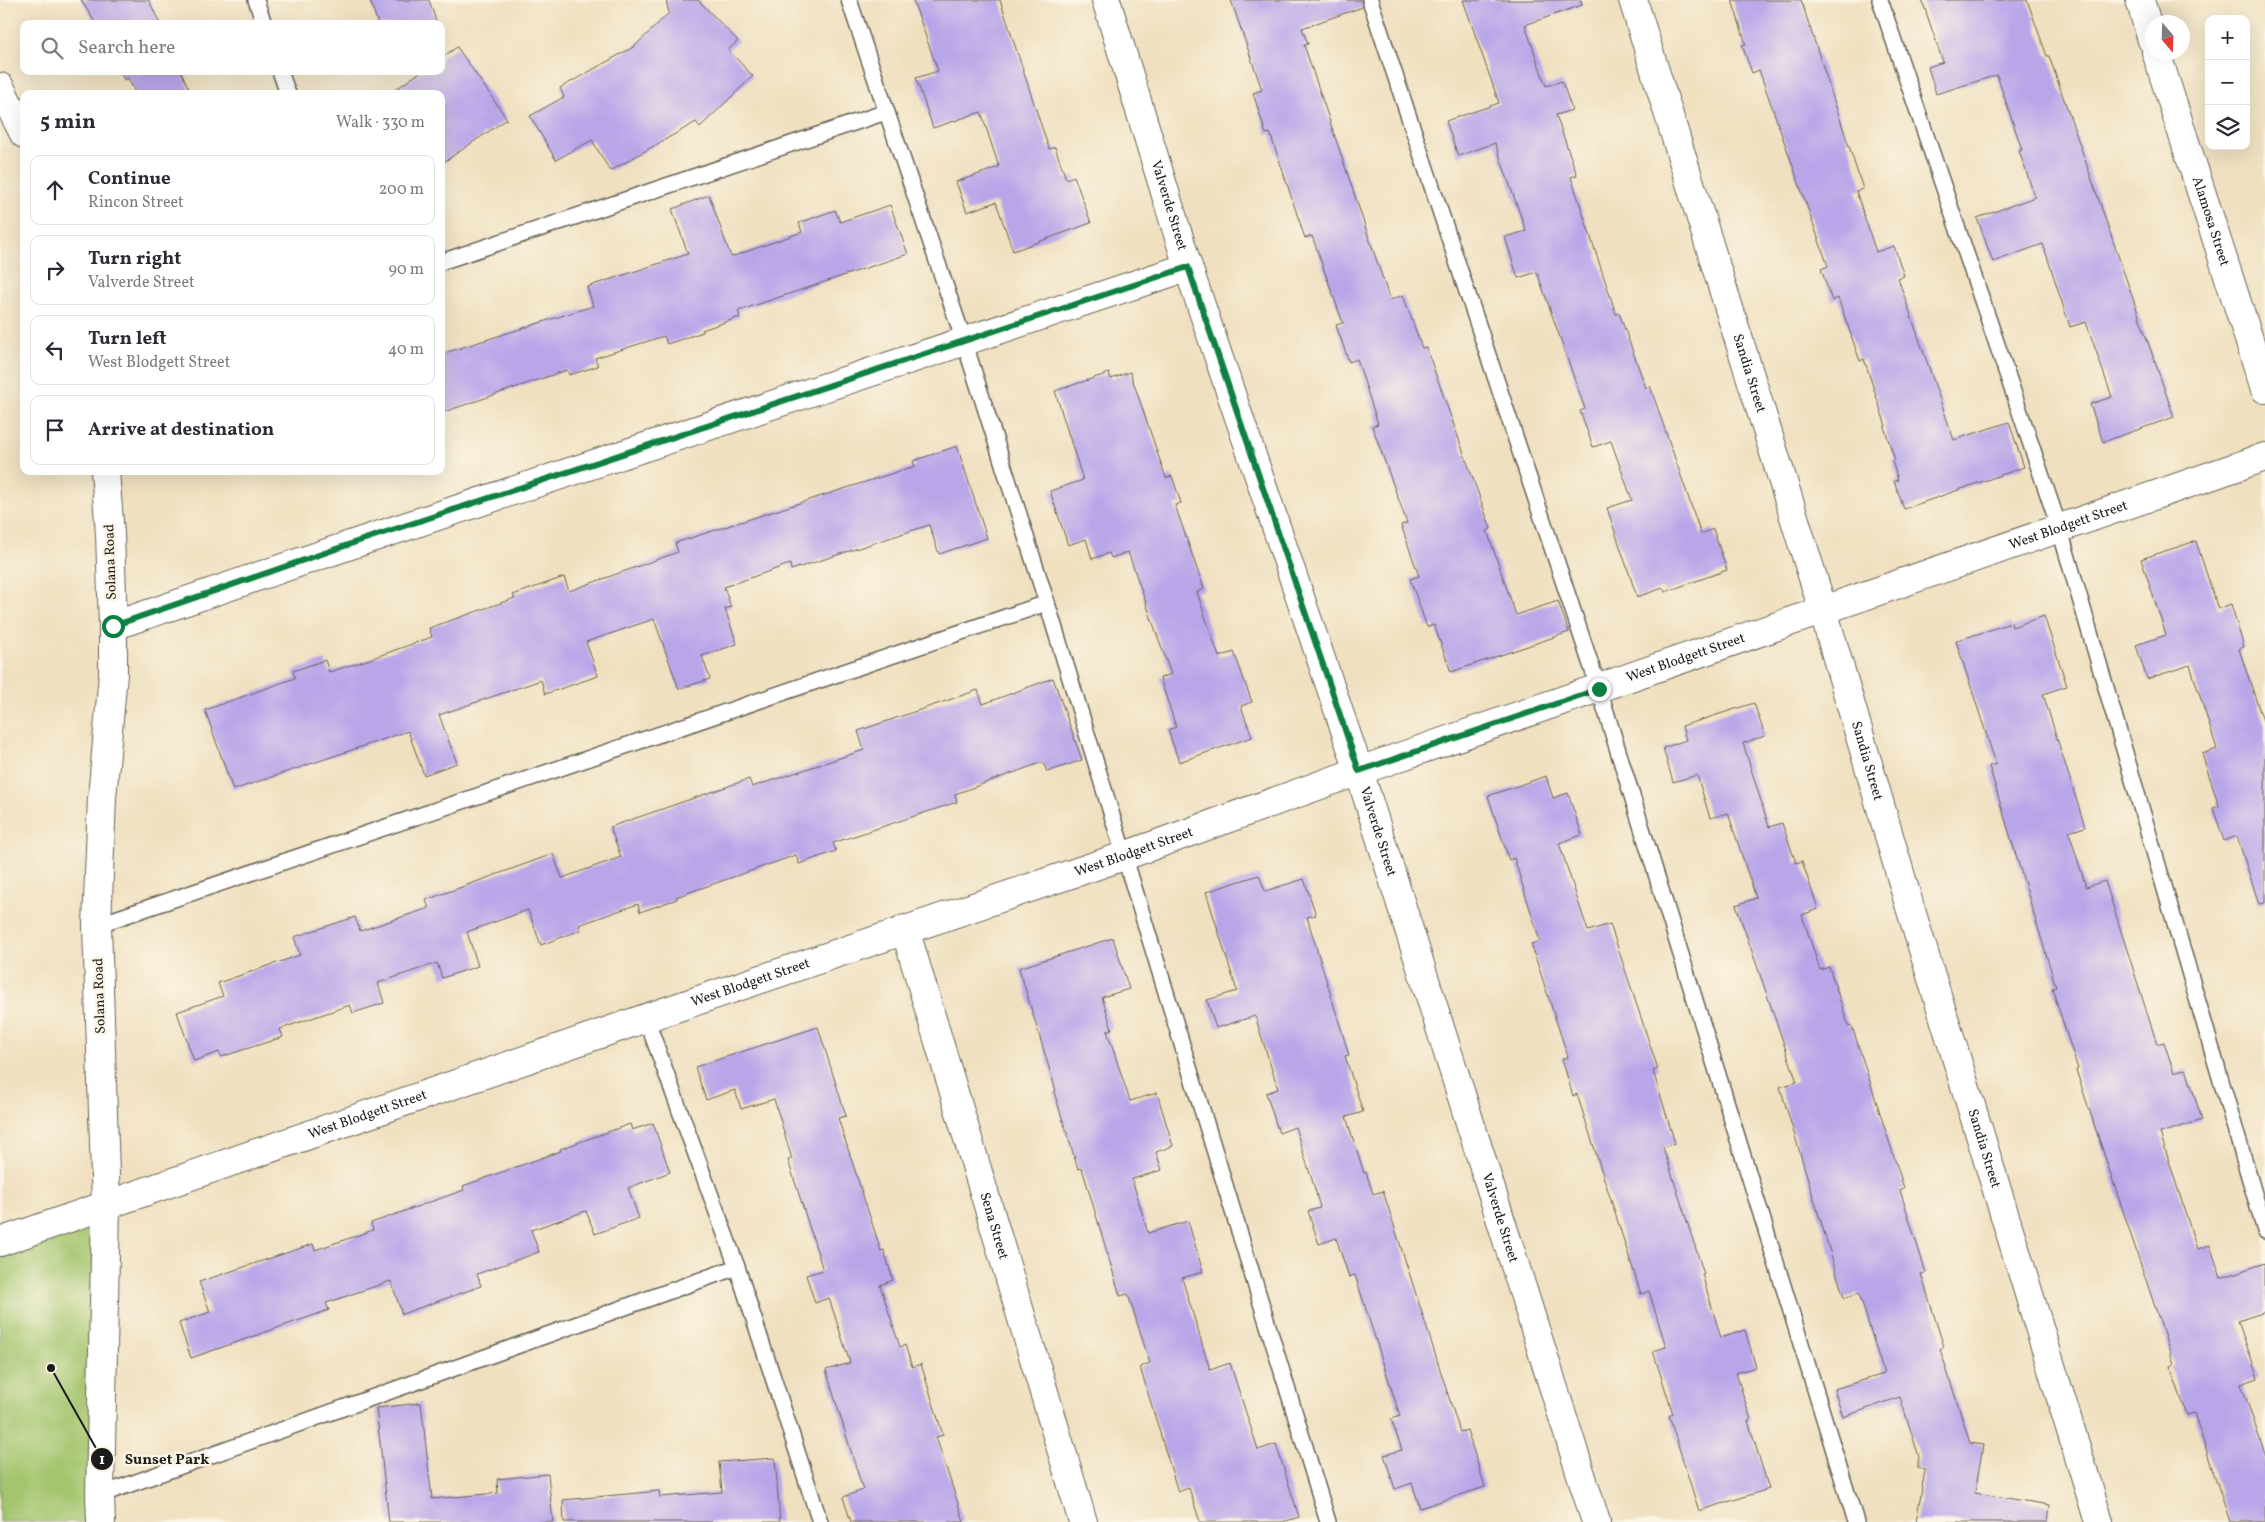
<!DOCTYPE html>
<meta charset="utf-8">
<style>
:root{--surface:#fff;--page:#f7f7f7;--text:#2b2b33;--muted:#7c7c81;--line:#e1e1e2}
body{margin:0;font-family:Vollkorn,serif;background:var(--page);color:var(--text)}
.controls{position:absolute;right:15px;top:15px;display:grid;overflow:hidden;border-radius:10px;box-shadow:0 5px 20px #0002}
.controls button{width:45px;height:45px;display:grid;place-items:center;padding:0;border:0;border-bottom:1px solid var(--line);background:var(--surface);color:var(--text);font:25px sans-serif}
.compass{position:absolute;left:2145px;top:15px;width:45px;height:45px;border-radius:50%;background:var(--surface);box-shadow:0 5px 20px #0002;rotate:161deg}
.stop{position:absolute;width:15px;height:15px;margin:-11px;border:4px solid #0b8043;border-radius:50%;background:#fff}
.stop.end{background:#0b8043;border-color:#fff;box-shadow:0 1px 5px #0008}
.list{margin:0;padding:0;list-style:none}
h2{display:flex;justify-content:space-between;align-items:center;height:65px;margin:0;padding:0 20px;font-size:21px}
h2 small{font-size:16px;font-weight:400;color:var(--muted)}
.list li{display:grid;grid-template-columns:32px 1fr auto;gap:15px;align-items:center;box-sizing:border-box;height:70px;margin:0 10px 10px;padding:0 10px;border:1px solid var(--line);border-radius:10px}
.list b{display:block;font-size:19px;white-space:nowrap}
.list p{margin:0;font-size:16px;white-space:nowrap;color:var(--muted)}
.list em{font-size:16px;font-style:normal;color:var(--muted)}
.icon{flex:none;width:28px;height:28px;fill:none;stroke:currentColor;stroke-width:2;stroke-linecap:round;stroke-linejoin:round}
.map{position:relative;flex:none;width:2265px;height:1522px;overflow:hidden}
.search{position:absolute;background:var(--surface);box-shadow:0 5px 20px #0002;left:20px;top:20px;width:425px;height:55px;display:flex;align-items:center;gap:12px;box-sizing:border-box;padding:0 18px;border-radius:10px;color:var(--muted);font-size:19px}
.panel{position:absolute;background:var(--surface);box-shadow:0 5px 20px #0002;left:20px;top:90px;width:425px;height:385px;border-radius:10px}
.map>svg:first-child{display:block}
.green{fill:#a3c56d;stroke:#607044}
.building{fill:#b9a6e9}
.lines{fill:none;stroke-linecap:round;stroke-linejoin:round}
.service-casing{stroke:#666155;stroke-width:18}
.minor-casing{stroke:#666155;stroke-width:30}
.service{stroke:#fff;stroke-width:15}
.minor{stroke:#fff;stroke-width:28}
.route{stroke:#0b8043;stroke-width:6}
.labels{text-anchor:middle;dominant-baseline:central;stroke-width:5;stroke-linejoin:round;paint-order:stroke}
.street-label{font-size:14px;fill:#1c1c1c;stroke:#fcf5e5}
.leader{fill:none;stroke:#1c1c1c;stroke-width:2}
.callout-dot{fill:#1c1c1c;stroke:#fcf5e5;stroke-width:2}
.mark-label{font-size:15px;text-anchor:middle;font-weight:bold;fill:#fff}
.callout-label{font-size:15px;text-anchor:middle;font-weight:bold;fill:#1c1c1c;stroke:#fcf5e5;stroke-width:5;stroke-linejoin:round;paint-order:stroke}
</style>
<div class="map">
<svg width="2265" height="1522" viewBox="0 0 2265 1522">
<rect width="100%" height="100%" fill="#fcf5e5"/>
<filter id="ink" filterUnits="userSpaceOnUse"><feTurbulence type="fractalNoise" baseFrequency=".02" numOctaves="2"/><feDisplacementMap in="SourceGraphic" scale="10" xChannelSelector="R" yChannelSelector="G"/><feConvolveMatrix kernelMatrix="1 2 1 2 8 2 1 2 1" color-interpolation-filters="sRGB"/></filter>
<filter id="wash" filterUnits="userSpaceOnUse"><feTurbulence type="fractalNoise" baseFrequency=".0096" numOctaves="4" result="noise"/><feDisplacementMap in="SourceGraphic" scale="20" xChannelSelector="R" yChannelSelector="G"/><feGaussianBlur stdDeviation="1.12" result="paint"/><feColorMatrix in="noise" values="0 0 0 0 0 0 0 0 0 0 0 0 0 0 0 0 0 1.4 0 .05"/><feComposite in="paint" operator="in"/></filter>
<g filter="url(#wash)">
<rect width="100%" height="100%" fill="#efe0c0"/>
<path class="green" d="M106,1206L101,1522H0V1242Z"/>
<g id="blocks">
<g class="building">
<path d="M81,0H149L160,24H96Z"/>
<path d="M370,0H429L437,24H378Z"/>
<path d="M666,0H698L738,41L728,50L753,76L700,127L696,122L610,171L592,140L556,160L530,116L564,97L560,88L635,46L669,13Z"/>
<path d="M913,0H1000L1049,149L1055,147L1066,179L1074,176L1091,223L1013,251L996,202L967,212L956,182L999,167L981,112L933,128L916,78L938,71Z"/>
<path d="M1231,0H1361L1363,7L1302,28L1308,44L1304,45L1390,300L1403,295L1422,348L1426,347L1491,529L1487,531L1516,615L1558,601L1569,632L1451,672L1434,625L1427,627L1410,579L1419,576L1401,525L1407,523L1372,426L1378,424L1357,359L1349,362L1336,325L1343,323L1312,236L1305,238L1270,133L1266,134L1253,93L1262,90Z"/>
<path d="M1463,0H1581L1582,5L1525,25L1546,86L1562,81L1572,110L1556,115L1577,175L1571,177L1616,314L1619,313L1646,388L1650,386L1701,534L1713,529L1727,570L1665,592L1663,588L1637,597L1607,508L1632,500L1611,441L1593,447L1580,411L1585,409L1537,272L1518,278L1505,237L1526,231L1495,143L1458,156L1446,121L1499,103Z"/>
<path d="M1732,0H1801L1863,189L1856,191L1876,252L1894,246L1904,276L1898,278L1954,440L2009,422L2024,467L1904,509L1894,481L1898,480L1892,461L1895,460L1884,427L1886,426L1864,359L1860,361L1838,298L1832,301L1821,269L1828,266L1759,70L1752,73L1742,45L1746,44Z"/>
<path d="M1922,0H2027L2047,56H2049L2174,417L2103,442L2090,404L2112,397L2086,322L2070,327L2043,244L1993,262L1977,218L2035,197L2019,151L2022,150L1997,75L1936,94L1928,67L1943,62Z"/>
<path d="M457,47L507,119L441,164V94H389L422,71H441V58Z"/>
<path d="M120,71H181L191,94H136L128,78L124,80Z"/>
<path d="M709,195L731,257L802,232L799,223L835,210L840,222L890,205L908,254L738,311L740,317L702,330L703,332L667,344L664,336L595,358L598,366L569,375L567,370L441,413V354L593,306L587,287L688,254L672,209Z"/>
<path d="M1130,372L1166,478L1172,476L1181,503L1175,505L1204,589L1197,592L1219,657L1234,652L1252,702L1241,706L1252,737L1179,762L1168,730L1176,727L1160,678L1171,674L1128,552L1111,558L1109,553L1092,559L1086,539L1068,545L1050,491L1083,480L1055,391L1109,373L1111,379Z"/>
<path d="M957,446L987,538L939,554L929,525L791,570L790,564L724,587L731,607L725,609L737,644L702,656L710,679L679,689L654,619L586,642L598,676L545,694L541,680L439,715L457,763L424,775L408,731L233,790L205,710L295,678L293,671L325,660L329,672L364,661L432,637L429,628L515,598L513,595L564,577L569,591L678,552L675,543L915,466L913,461Z"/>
<path d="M2196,541L2218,609L2231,604L2244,647L2239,649L2265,727V903L2259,904L2237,836L2224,841L2213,808L2219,806L2202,754L2217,749L2190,665L2147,679L2136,645L2166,635L2141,559Z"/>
<path d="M2044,616L2067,686L2043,694L2085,827L2069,832L2086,887L2105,881L2157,1044L2164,1042L2174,1073L2186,1069L2202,1120L2160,1133L2197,1249L2210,1245L2221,1278L2265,1263V1312L2238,1321L2258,1378L2241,1384L2265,1454V1522H2230L2194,1413L2187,1415L2170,1366L2174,1364L2076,1070L2078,1069L2052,988L2056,987L1989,766L1996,764L1956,641L2011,623L2012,627Z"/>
<path d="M1053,678L1082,760L1047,772L1043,762L955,794L957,802L833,843L836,851L799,864L796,855L676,897L677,899L640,912L638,904L579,925L581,930L541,945L528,910L467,932L478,966L442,978L437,963L378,983L384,1003L353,1013L350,1005L280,1029L283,1037L221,1057L219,1052L194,1061L177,1012L223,996L218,983L300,955L294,937L355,917L360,931L429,908L426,900L553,854L562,878L621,857L610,827L749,779L752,787L864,750L858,731L978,690L983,704Z"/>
<path d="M1754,703L1765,736L1743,743L1769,827L1782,823L1796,863L1802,861L1818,909L1802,915L1820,970L1829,967L1849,1027L1852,1026L1879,1110L1904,1188L1900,1190L1926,1273L1921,1274L1944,1347L1940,1349L1970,1443L1983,1445L1975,1493L2050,1505L2048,1522H1916L1925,1470L1917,1468L1919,1457L1900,1397L1843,1417L1834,1389L1884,1374L1859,1293L1844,1298L1780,1087L1797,1082L1736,905L1756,898L1728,813L1710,818L1697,775L1673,782L1663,748L1686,740L1682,726Z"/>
<path d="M1546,776L1553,798L1568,793L1582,835L1559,843L1588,931L1610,924L1658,1069L1653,1071L1675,1143L1663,1147L1704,1274H1702L1721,1338L1745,1330L1756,1367L1736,1373L1751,1420L1748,1421L1769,1489L1699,1511L1669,1416L1673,1414L1653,1351L1666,1347L1649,1291L1641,1294L1577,1094L1573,1096L1562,1059L1568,1057L1531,944L1540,941L1514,858L1509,860L1488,796Z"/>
<path d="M1259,875L1265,891L1304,879L1316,915L1307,917L1349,1055L1345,1056L1363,1112L1346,1117L1364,1173L1366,1172L1373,1194L1383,1191L1460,1432L1467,1430L1485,1487L1420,1508L1412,1483L1395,1489L1384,1455L1402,1450L1391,1419L1400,1416L1355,1275L1349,1277L1336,1238L1319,1244L1308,1211L1320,1208L1315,1189L1295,1127L1279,1133L1266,1093L1278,1089L1255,1016L1216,1028L1207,1000L1237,991L1206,892Z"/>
<path d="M1113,938L1129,989L1102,997L1112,1029L1107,1031L1130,1101L1157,1093L1173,1146L1156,1152L1162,1170L1132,1179L1148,1233L1188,1221L1203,1272L1182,1278L1210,1370L1230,1363L1258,1450L1276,1444L1299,1517L1283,1522H1200L1189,1488L1178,1492L1140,1367L1150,1363L1128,1294L1120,1296L1082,1168L1078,1169L1054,1092L1056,1091L1019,968Z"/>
<path d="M818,1027L846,1116L838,1118L881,1251L884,1250L893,1280L880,1285L900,1347L905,1345L912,1367L921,1364L943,1435L936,1437L964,1522H851L843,1497L863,1490L826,1370L850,1363L829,1298L815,1303L806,1275L823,1270L788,1160L792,1159L774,1099L741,1109L735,1090L706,1100L695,1067Z"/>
<path d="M653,1123L670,1172L628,1188L639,1218L595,1234L586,1211L531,1230L539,1252L477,1274L481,1286L402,1314L391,1281L326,1303L329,1310L191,1358L179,1323L210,1312L199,1282L313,1244L315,1250L373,1230L371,1223L464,1190L463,1186L561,1151L560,1149L630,1124L632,1130Z"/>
<path d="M421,1403L432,1499L498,1493L497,1479L548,1474L553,1522H389L376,1408Z"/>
<path d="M775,1458L780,1522H564L563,1500L659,1491L660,1497L722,1492L719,1462Z"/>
</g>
</g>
</g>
<g filter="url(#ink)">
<use href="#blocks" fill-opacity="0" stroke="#666155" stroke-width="1"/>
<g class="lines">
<g class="service-casing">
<g id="service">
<path d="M256,0L264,24"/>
<path d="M849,0L964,341L1047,603L1328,1522"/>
<path d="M1370,0L1599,689L1856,1522"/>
<path d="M1880,0L2059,527L2265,1231"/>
<path d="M280,71L288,94"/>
<path d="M441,262L886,112"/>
<path d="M97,925L1047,603"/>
<path d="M646,1018L737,1267L820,1522"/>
<path d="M100,1495L737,1267"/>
</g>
</g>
<g class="minor-casing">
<g id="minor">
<path id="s1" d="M1106,0L1188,267L1359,771L1596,1522"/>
<path id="s2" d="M1633,0L1823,610L1909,904L2099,1522"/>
<path d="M2140,0L2152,40"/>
<path id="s3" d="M2156,52L2265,389"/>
<path d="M0,87L24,134"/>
<path d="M113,626L362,541L1188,267"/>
<path id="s4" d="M905,929L1083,1522"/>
<path id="s5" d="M0,1242L646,1018L1124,856L1359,771L2265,457"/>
<path d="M101,1522L100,1495L106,1206L97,925L102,798L113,674V626L110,534L105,471"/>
</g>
</g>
<use href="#service" class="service"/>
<use href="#minor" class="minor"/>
</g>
</g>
<g class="lines" filter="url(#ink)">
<path class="route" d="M113,626L362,540L1188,267L1359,771L1599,689"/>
</g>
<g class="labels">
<g class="street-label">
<text stroke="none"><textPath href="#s1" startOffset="215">Valverde Street</textPath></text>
<text stroke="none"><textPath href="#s3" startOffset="178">Alamosa Street</textPath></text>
<text stroke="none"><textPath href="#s2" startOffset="391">Sandia Street</textPath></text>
<text stroke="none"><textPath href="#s5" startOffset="2189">West Blodgett Street</textPath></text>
<text transform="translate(111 562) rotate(-92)">Solana Road</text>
<text stroke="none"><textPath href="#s5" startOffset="1784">West Blodgett Street</textPath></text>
<text stroke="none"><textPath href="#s2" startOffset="796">Sandia Street</textPath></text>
<text stroke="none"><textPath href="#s1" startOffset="875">Valverde Street</textPath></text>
<text stroke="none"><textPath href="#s5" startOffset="1199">West Blodgett Street</textPath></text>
<text stroke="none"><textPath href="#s5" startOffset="794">West Blodgett Street</textPath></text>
<text transform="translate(100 996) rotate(-92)">Solana Road</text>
<text stroke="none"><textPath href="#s5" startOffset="389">West Blodgett Street</textPath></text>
<text stroke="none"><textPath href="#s2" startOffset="1201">Sandia Street</textPath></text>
<text stroke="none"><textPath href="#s1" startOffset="1280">Valverde Street</textPath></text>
<text stroke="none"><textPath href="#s4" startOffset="310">Sena Street</textPath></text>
</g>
</g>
<path class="leader" d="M51 1368L102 1459"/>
<g class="callout-dot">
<circle cx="51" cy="1368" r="5"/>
<circle cx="102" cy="1459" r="12"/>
</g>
<g class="mark-label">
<text x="102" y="1464">1</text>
</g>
<g class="callout-label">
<text x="167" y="1464">Sunset Park</text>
</g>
</svg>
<div class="controls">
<button>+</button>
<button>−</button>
<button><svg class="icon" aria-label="layers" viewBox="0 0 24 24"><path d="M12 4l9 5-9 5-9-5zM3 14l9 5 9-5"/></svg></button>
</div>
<svg class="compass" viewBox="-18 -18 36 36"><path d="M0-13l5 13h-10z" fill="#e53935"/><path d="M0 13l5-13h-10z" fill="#7c7c81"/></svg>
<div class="stop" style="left:113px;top:626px"></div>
<div class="stop end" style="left:1599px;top:689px"></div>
<div class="search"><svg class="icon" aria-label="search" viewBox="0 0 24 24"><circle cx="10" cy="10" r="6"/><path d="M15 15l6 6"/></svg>Search here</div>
<section class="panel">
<h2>5 min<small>Walk · 330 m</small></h2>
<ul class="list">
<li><svg class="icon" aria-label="ahead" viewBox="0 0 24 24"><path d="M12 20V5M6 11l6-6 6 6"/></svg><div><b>Continue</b><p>Rincon Street</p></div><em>200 m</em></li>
<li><svg class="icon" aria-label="right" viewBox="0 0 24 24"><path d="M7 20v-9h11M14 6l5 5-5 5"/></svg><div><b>Turn right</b><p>Valverde Street</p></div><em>90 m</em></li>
<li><svg class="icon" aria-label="left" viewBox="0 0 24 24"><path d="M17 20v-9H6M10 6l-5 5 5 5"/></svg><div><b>Turn left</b><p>West Blodgett Street</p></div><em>40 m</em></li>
<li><svg class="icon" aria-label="arrive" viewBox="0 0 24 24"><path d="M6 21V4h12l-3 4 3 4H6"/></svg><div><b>Arrive at destination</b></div></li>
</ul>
</section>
</div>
